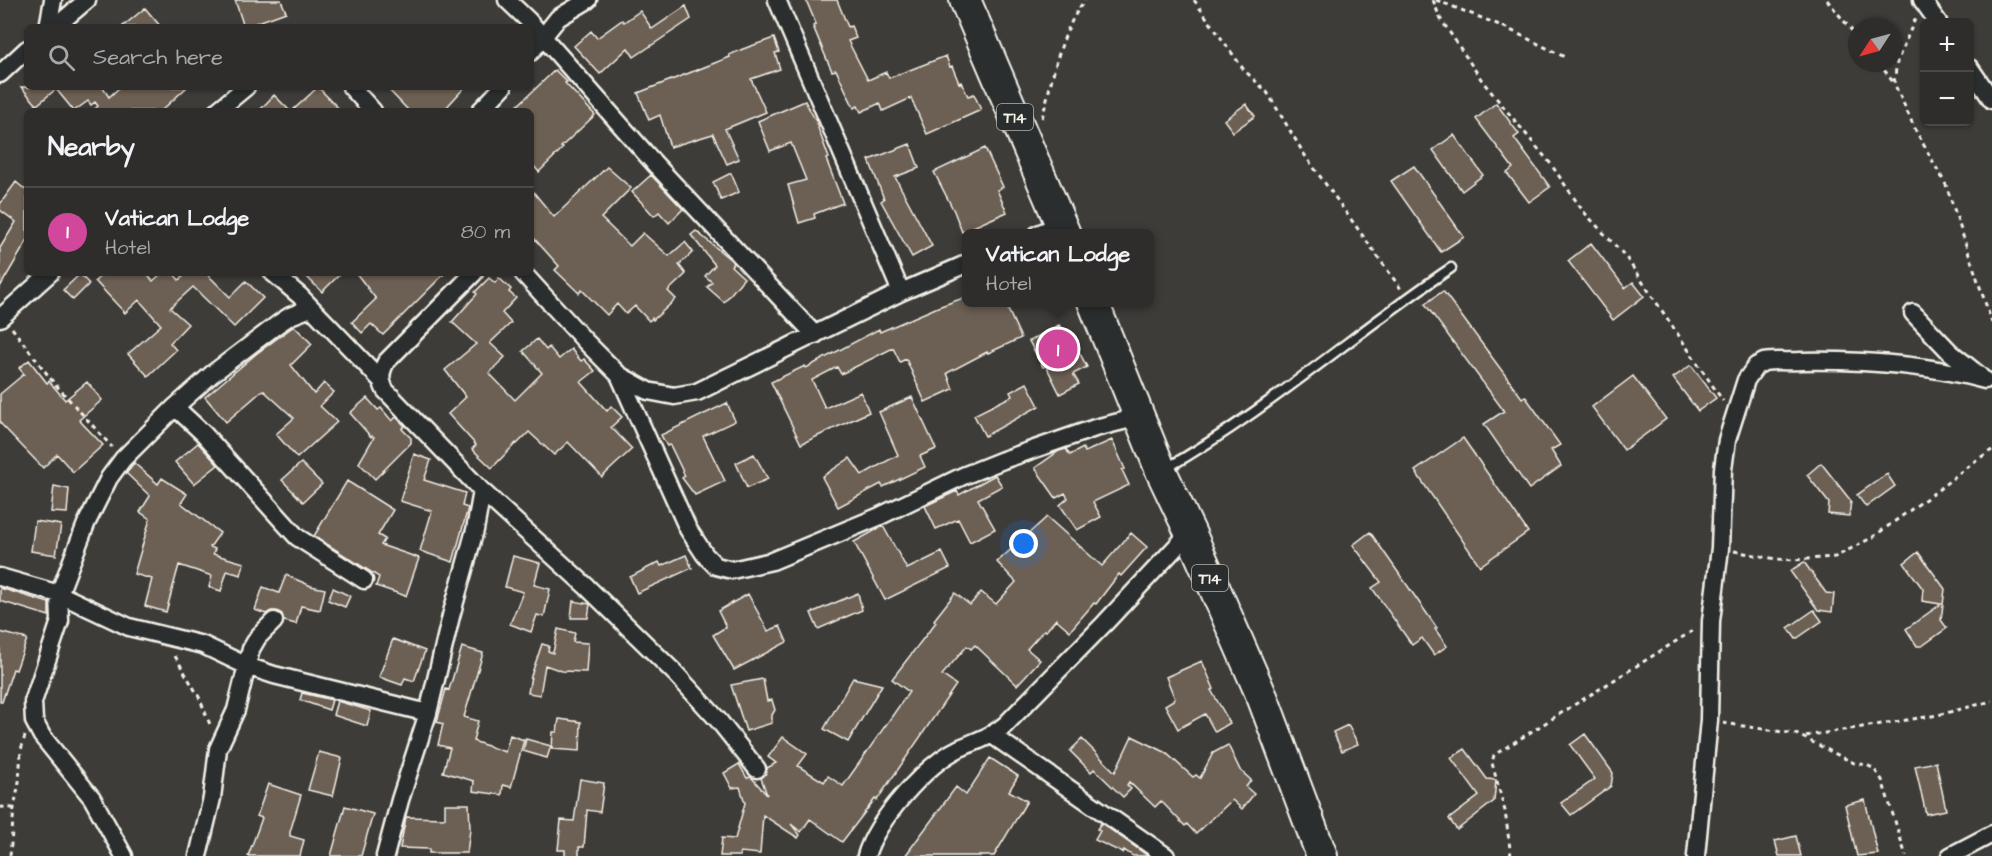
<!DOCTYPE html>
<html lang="en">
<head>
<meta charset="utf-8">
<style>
  :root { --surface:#2e2d2b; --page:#3a3937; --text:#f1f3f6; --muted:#a7a8a9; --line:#494947; --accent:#8bbbb9 }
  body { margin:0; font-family:"Architects Daughter",sans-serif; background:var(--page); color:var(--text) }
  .controls { position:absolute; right:18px; top:18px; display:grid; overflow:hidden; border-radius:9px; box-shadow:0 2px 4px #0004 }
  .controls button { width:54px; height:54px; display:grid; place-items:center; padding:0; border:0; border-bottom:2px solid var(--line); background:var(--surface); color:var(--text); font:30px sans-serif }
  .compass { position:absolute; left:1848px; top:18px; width:54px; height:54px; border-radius:50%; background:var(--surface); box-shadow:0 2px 4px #0004; rotate:234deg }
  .you { position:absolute; left:1024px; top:544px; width:21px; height:21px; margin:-15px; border:4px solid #fff; border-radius:50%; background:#1a73e8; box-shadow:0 0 0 9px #1a73e833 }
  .badge { display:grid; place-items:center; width:39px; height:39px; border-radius:50%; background:var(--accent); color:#fff; font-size:20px; font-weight:700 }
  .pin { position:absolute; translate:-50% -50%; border:3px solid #fff; box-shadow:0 2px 6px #0006 }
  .popup { position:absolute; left:962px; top:229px; width:192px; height:78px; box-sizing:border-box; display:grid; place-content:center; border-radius:9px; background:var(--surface); filter:drop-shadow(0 2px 4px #0005); font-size:20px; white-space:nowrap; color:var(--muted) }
  .popup b { font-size:22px; color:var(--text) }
  .popup::after { content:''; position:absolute; left:50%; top:100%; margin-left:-12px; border:12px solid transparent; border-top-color:var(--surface) }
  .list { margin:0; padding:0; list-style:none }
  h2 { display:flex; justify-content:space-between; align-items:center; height:78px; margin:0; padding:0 24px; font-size:26px }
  h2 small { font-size:20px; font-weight:400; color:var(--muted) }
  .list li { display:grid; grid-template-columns:39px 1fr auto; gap:18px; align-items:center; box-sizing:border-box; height:90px; padding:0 24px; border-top:2px solid var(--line) }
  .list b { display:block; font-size:22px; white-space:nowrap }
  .list p { margin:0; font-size:20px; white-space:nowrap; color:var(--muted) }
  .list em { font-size:20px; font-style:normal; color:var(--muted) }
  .icon { flex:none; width:33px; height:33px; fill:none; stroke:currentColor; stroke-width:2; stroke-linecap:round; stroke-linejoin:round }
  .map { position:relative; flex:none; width:1992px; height:856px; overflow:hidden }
  .search { position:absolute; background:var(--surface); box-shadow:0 2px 4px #0004; left:24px; top:24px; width:510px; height:66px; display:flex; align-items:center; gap:15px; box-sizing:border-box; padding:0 21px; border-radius:9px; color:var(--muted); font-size:22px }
  .panel { position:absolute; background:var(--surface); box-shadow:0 2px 4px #0004; left:24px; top:108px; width:510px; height:168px; border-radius:9px }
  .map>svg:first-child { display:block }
</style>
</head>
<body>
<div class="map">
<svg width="1992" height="856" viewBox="0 0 1992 856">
  <rect width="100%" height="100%" fill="#3e3c39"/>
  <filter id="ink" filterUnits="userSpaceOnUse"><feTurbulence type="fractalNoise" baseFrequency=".0167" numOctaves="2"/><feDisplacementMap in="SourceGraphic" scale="12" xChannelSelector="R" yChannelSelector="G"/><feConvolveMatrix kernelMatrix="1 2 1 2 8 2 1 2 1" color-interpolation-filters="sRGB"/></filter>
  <g filter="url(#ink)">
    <path fill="#6c5f52" stroke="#f4f1e8" stroke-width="1.5" d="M235,0H281L286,12L244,27Z
      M806,0H837L848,27L851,26L856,38L848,41L868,80L886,72L889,78L946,56L950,67L952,66L959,83L961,82L968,96L974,94L981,110L927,134L911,98L883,111L880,103L861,112L858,106L854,108L836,70L832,71L827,60L813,26L816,24Z
      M686,6L691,19L634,57L628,48L600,74L574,46L591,31L597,38L622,20L624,22L640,11L652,29Z
      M145,8L161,27H122Z
      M774,38L779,52L775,53L780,69L751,79L766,112L725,129L739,159L727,164L713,134L670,147L660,115L649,120L638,93L730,57L729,55L743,49Z
      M555,70L567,82L565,83L595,115L561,147L563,148L539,172L531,163V111H512Z
      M21,87H104L103,88L109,97L120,87H187L161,111H93L98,106L95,102L91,105L88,101L74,111L56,89L37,105Z
      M318,87L341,111H292Z
      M386,87H465L443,111H409Z
      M274,95L290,111H259Z
      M805,101L819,127L818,128L829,158L826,159L843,203L814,214L815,218L799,223L788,185L806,180L791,143L770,151L758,121Z
      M1496,103L1519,134L1514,138L1550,187L1529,202L1507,173L1513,168L1476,119Z
      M1246,104L1255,116L1233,132L1224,120Z
      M1454,135L1483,175L1462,191L1433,150Z
      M910,144L919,168L895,177L932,246L912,257L881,201L884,199L869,160Z
      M985,148L1003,187L997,190L1007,212L962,232L954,211L934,172Z
      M1414,166L1464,237L1441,252L1391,181Z
      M607,167L631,188L601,218L630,246L643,233L669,256L685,242L693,252L679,265L686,274L668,291L676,299L653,320L652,318L649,321L635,306L626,314L617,304L607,315L582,290L579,293L555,270L559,266L531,235V189L554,217Z
      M731,173L739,192L721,200L713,182Z
      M651,175L683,209L669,223L659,212L654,216L632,192Z
      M16,182L27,191V241L0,287V248L16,222L0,210V204Z
      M696,231L731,260L733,263L731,266L744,278L724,302L707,287L712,282L705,276L715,265L691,235Z
      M1591,243L1625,288L1633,282L1644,296L1613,320L1568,261Z
      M104,273H146L153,281L162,273H173L179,280L183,277L179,273H210L208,275L230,297L246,281L263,298L234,327L193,287L170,308L188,324L170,343L176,350L148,376L128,354L161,325L139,300L125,313L95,281Z
      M303,273H341L322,292Z
      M356,273H445L383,335L371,324L362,333L352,322L376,299Z
      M80,274L89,284L73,300L63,290Z
      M489,278L495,283L499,278L511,289L509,292L516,298L502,313L511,323L490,343L505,357L489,373L515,400L542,373L523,351L537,339L546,350L549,347L559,359L571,349L581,361L584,359L595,371L581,382L607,411L611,406L622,417L611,427L632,449L602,477L568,442L554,455L529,432L517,444L516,443L492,468L472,449L476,445L448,414L466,397L445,370L476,344L452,322L477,294L475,292Z
      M1443,291L1522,398L1525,396L1560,445L1551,450L1561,466L1529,489L1484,424L1504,411L1425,304Z
      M966,297V303H1005L1021,338L988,353L987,352L947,373L953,389L925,402L906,359L900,362L893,348L841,374L837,367L812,380L825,408L861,392L869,412L801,444L771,382L805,366L806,368L879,329L880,332L938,307Z
      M1059,325L1064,333L1068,331L1087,367L1073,374L1079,384L1060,394L1046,366L1043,367L1029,341Z
      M294,326L312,344L291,365L314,394L324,383L334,392L320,406L337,422L297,458L276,434L294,418L263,390L226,422L205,397L256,354Z
      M29,360L47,383L49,381L65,400L87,382L102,400L79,420L103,445L73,472L57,454L43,468L0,423V394L24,374L19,368Z
      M1691,365L1716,398L1698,411L1673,378Z
      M1633,376L1666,419L1624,450L1592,407Z
      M1027,383L1039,406L985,436L974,415L1012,396L1010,392Z
      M912,397L936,449L920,456L925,467L883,487L881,484L838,507L822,477L850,458L862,475L898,455L879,412Z
      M367,398L378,410L381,408L392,421L396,417L405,426L402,429L411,438V443L375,479L359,463L374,437L372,436L371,437L350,413Z
      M727,403L735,421L703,436L725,481L695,495L682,478L685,476L670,445L667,446L661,435Z
      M1463,438L1528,532L1480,566L1415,471Z
      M1112,440L1125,469L1122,470L1129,485L1093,502L1101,517L1077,530L1060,505L1068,498L1065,493L1056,498L1035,468L1059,451L1066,449L1070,455L1083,448L1085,452Z
      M198,443L218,465L194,484L175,462Z
      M414,454L431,460L424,480L465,493L462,506L468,508L453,562L420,551L432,511L400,501Z
      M754,454L768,479L747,488L736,463Z
      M134,463L158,484L162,478L187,494L181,503L220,533L210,547L215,549L213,554L244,563L241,575L227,571L221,591L209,587L212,576L179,565L166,612L145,606L152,579L134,574L150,519L140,512L150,496L126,473Z
      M301,463L322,484L303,502L282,480Z
      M1821,463L1851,501L1849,516L1828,514L1829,503L1807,475Z
      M1887,474L1895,486L1866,507L1857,495Z
      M995,475L1002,486L978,499L995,529L970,542L958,519L936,529L925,506L957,491L959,495Z
      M347,481L393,510L378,535L385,539L381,545L419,558L406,596L376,586L379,577L314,536Z
      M54,486L69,489L67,513L51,512Z
      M1047,517L1102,566L1131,533L1147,547L1121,576L1119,574L1096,604L1094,603L1070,631L1056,619L1046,631L1044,630L1027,649L1040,660L1017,685L975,645L971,649L967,646L942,675L956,685L877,800L875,799L842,842L810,819L801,832L791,824L800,835L798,838L763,815L760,854L740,852V856H720L722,838L735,839L745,803L740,787L732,788L724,773L739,764L747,778L750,777L753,779L767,795L761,778L766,773L767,768L776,763L768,757L783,737L807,754L798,766L824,782L828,776L843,786L909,692L892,679L936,622L934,620L955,593L970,605L981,592L996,604L1016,582L997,562Z
      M35,521L61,525L56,555L31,551Z
      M883,526L907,569L942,552L950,568L885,600L854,542Z
      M1370,532L1437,628L1435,629L1447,646L1434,655L1422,638L1412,645L1372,588L1381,582L1353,545Z
      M1918,552L1945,589L1941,620L1947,628L1922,646H1917L1906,629L1941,604L1922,601L1923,589L1904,563Z
      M686,555L692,568L637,593L630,577L659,562L661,566Z
      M513,556L540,563L534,585L550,589L544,617L537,615L531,632L510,624L523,592L505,587Z
      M1804,562L1826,593L1834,594L1832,612L1818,610L1790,571Z
      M286,575L311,586L325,589L320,610L301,606L296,624L284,621L282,614L277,611H271L266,614L255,610L263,587L279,593Z
      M0,588L49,603V616L0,601Z
      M333,588L350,596L345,607L328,600Z
      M858,593L862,610L818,629L811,613Z
      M748,594L768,631L780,626L787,642L734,670L713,635L726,627L718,611Z
      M573,601L590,604L588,618H571Z
      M1814,610L1822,621L1796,639L1788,628Z
      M558,629L575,633L573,642L588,643L586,672L562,671L545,665L540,695L528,693L531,676L542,644L549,646L548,651L553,653Z
      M0,632L27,639L16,670L13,669L2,702H0Z
      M393,639L425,651L414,681L405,678L402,685L379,677Z
      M462,647L483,653L464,717L478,721L473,741L505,752L510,735L524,740L511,787L503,785L502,795L473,791L474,781L443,772L450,748L438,745L443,724L437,722L446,689L449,690Z
      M1202,661L1214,689L1211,690L1230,723L1215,732L1205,714L1178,729L1165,705L1175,699L1166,677Z
      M853,678L882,685L848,742L824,729Z
      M763,679L767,701L772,700L775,710L772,715V723L746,731L731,685Z
      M302,693L332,700L329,710L300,700Z
      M337,701L371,711L367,726L333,715Z
      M559,719L581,722L580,751L552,749L553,732H557Z
      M1348,725L1358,744L1342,751L1333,732Z
      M1585,734L1613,773L1611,786L1571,815L1561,803L1595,779L1570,745Z
      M1132,736L1165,752L1193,777L1196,775L1200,778L1213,753L1228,745L1240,770L1251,780L1246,787L1254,794L1242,809L1232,800L1196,834L1187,824L1185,826L1161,801L1155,807L1129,782L1127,785L1131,789L1123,797L1094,769L1091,772L1070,751L1082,739L1115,772Z
      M526,739L551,746L547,758L523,751Z
      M1465,749L1487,779L1496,780L1494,801L1457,830L1449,819L1479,796L1451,758Z
      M319,752L342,758L333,796L308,790Z
      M990,758L1018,776L1009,791L1027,801L994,856H905L956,787L966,795Z
      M1936,762L1946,810L1926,814L1915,766Z
      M580,779L604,783L600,812L587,810L584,847H579V856H565V850H558L561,820L574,821Z
      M268,784L301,795L290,832V836L304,840L300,856H248L262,818L257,816Z
      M1865,800L1878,854L1857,856L1845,805Z
      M445,804H469L470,829L467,853H429V849L400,848L406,817L445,818Z
      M345,806L373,814L361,856H331Z
      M1101,823L1148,856H1133L1124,850L1123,853L1095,840L1100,831L1097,829Z
      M1796,836L1801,856H1779L1775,841Z"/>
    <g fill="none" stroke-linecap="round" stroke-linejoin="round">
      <defs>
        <path id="lane" d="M1165,469C1267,411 1354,333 1451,268"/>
        <path id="street" d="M507,0L528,20L654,163L815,335
          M777,0L901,292
          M1922,0L1938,22
          M48,27L53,0
          M55,27L87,0
          M531,52L558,18L588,0
          M1970,68L1992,100
          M0,74L27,49
          M351,87L373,111
          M217,111L246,87
          M480,111L503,87
          M1038,234L1062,224
          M273,273L300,296L380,379
          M474,273L386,362C380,373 380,379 385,390L482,491L586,586L676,674L719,721L757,769
          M523,273L586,342L619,375L648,391L674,396L697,392L901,292L966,264
          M1913,313L1950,352L1980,376
          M0,318L50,273
          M619,375L688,529L705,555L716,566L732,570L772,561L878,517L963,476L1003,460L1095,428L1139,417
          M175,407L204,434L297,537L364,580
          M0,577L59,594L129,627L203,645L247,666L274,675L428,713
          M992,735L1166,856
          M124,856L92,798L42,736L34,721L33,702L60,621L59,594L86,524L109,478L123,459L175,407L212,374L278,324L290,316L311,308
          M198,856L212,798L218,749L236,710L251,649L258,637L274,621
          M385,856L400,800L428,713L451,616L475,530L482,491
          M866,856C876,821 926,764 960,748C976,741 991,737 1005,725L1105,623L1190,532
          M1696,856L1709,720L1711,621L1720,548L1723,469L1727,440L1746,380L1756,366L1764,362C1777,360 1789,362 1801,361C1863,360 1924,364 1985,380
          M1950,856L1992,834"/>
        <path id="highway" d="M965,0L1065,234
          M1093,302L1161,471L1190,532L1263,699L1322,856"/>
      </defs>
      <use href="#lane" stroke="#f4f1e8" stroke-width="13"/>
      <use href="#street" stroke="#f4f1e8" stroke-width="21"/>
      <use href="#highway" stroke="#f4f1e8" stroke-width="34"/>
      <path stroke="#f4f1e8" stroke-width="3" stroke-dasharray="4.5 4.5" stroke-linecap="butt" d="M1194,0L1244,70L1267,92L1304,154L1401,289
        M1433,0L1440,18L1483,82L1550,163L1583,211L1625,256L1723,401
        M1436,0L1502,26L1567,58
        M1827,0L1857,37
        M1915,19L1897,62L1894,83L1916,131L1946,185L1992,323
        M1879,63L1893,82
        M1042,118C1053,78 1059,34 1085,0
        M12,328L54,383L112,447
        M1734,551L1776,559L1794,560L1835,557L1873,537L1938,490L1972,463L1992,450
        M175,656L199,697L211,727
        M1723,723L1796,734L1854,763L1867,765L1874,769L1882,780L1906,856
        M1806,736L1938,715L1992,701
        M0,807L14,808
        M10,856L14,808L19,782L21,750L25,736
        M1511,856L1505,811L1492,763L1494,755L1694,630"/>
      <use href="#lane" stroke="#2a2d2e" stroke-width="8"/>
      <use href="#street" stroke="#2a2d2e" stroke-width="16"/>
      <use href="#highway" stroke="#2a2d2e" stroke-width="30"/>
    </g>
  </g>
  <g text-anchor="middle" stroke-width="4.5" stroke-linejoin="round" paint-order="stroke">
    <g fill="#2a2d2e" stroke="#b7b6b0" stroke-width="1.5">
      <rect x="997" y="104" width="36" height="26" rx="4.5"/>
      <rect x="1192" y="565" width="36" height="26" rx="4.5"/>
    </g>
    <g font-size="16" font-weight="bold" fill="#f4f1e8">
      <text x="1015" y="123">T14</text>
      <text x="1210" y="584">T14</text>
    </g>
  </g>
</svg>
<div class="controls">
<button>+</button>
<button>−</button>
</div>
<svg class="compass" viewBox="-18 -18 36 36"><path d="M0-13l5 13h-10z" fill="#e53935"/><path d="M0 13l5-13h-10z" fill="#a7a8a9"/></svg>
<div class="you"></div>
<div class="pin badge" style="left:1058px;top:349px;background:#d1479c">1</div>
<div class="popup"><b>Vatican Lodge</b>Hotel</div>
<div class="search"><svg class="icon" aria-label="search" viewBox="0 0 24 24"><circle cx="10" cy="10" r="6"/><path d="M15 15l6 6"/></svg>Search here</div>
<section class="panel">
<h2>Nearby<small></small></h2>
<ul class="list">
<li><span class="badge" style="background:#d1479c">1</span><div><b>Vatican Lodge</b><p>Hotel</p></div><em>80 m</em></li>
</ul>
</section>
</div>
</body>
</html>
